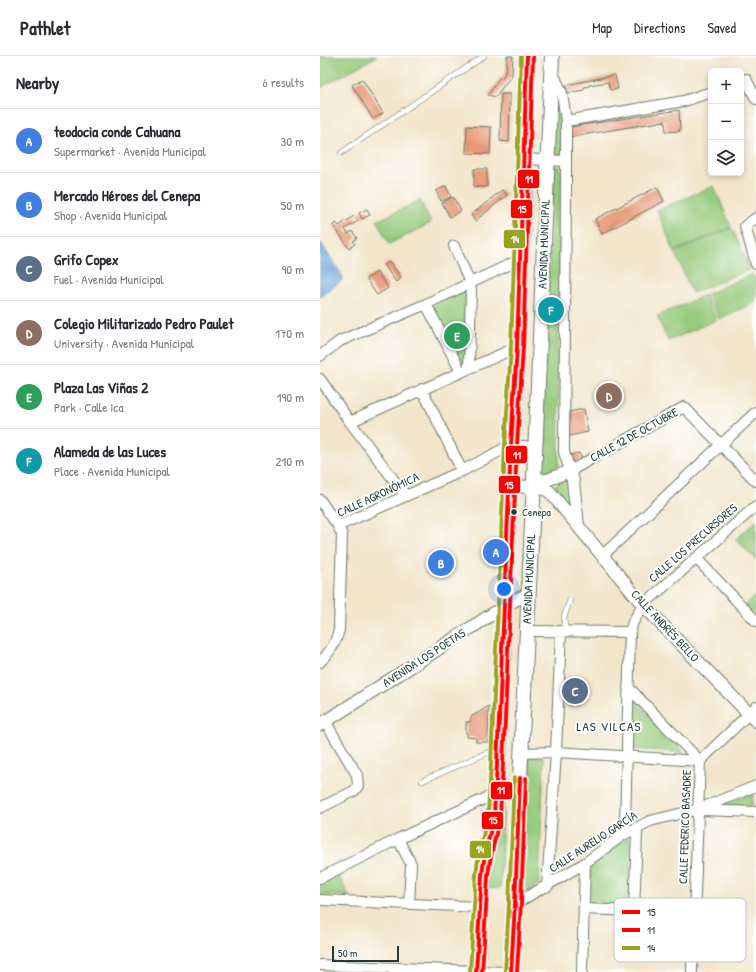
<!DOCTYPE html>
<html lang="en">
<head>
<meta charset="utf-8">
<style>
  :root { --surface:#fff; --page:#f7f7f7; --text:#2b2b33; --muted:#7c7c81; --line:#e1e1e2; --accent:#111827 }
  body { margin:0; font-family:"Patrick Hand",sans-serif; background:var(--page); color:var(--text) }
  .controls { position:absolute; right:12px; top:12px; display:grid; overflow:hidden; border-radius:6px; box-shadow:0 2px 6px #0003 }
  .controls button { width:36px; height:36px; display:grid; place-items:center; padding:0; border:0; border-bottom:1px solid var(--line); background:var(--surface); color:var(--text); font:20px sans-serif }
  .scale { position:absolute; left:12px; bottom:10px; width:67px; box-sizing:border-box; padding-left:4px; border:2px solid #1f3d34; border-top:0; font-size:11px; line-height:14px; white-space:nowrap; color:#1f3d34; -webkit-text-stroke:3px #fff; paint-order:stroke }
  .you { position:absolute; left:184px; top:533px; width:14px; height:14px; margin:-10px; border:3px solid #fff; border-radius:50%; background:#1a73e8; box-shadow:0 0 0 6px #1a73e833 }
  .badge { display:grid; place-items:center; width:26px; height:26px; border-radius:50%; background:var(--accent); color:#fff; font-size:13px; font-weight:700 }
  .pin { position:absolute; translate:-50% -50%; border:2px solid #fff; box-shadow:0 1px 4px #0006 }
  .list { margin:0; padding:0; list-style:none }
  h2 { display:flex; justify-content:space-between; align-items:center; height:52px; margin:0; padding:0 16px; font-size:17px }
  h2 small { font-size:13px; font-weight:400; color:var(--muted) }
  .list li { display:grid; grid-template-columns:26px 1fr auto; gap:12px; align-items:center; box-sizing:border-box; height:64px; padding:0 16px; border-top:1px solid var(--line) }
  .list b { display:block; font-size:15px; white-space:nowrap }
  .list p { margin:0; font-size:13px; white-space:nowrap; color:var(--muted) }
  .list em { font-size:13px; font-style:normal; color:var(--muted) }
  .icon { flex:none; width:22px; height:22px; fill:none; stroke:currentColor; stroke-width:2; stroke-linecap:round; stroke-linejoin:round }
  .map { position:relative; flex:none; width:436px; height:916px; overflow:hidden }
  header { display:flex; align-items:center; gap:24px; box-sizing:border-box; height:56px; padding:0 20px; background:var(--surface); border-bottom:1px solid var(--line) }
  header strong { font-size:19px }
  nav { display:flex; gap:22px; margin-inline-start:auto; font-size:14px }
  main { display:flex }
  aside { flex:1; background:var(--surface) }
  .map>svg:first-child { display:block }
</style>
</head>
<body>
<header>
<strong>Pathlet</strong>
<nav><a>Map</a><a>Directions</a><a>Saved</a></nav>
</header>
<main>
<aside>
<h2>Nearby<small>6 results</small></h2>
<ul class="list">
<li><span class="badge" style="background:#3f7fe0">A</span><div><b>teodocia conde Cahuana</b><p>Supermarket · Avenida Municipal</p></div><em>30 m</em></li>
<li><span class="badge" style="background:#3f7fe0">B</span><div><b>Mercado Héroes del Cenepa</b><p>Shop · Avenida Municipal</p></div><em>50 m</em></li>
<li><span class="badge" style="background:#5c6f8a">C</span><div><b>Grifo Copex</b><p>Fuel · Avenida Municipal</p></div><em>90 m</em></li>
<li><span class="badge" style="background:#8d6e63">D</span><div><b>Colegio Militarizado Pedro Paulet</b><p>University · Avenida Municipal</p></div><em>170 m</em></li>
<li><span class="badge" style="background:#2e9e5b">E</span><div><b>Plaza Las Viñas 2</b><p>Park · Calle Ica</p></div><em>190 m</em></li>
<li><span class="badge" style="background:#0f9aa8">F</span><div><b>Alameda de las Luces</b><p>Place · Avenida Municipal</p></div><em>210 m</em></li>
</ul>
</aside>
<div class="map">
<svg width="436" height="916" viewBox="0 0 436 916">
  <rect width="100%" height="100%" fill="#fff"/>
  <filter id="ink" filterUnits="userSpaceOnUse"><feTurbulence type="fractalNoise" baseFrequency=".025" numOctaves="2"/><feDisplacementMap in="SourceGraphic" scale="8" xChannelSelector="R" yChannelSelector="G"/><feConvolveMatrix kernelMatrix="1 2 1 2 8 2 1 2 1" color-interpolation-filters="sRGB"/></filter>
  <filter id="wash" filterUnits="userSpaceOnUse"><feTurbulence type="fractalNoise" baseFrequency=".012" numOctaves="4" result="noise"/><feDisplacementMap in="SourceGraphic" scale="16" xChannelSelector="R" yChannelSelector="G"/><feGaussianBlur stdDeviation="0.9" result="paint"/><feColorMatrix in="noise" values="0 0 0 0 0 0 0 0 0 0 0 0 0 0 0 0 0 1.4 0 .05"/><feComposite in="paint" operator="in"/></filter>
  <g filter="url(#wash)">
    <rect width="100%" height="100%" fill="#f2e5ca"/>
    <path fill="#96ca7b" stroke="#5a8458" d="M0,0H57L0,32Z
      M236,49H240L242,63V96L240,99L235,98L232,94Z
      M234,110L240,111L241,114L238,281L239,407C236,414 232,417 224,417L220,412Z
      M210,112L206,258L200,383H196Z
      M394,130L411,171L354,195L337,154Z
      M100,144L111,167L69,188L57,165Z
      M412,172L430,213L372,237L355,196Z
      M432,218L436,227V246L399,263L387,238Z
      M149,234L146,310H142L112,251Z
      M385,239L396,264L348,285L337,260Z
      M245,423H247L250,453L235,431V429Z
      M193,437L197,438L192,537L188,539Z
      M436,465V504L416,483Z
      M436,539V559L425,549Z
      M191,557L186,696L180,832L166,833L172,795L177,780L188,559Z
      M315,644L364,696L313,693Z
      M210,701H223L224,705L219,827L212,833L205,835L202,830L207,703Z
      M433,737L432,750L403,749Z
      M309,781L310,787V850L270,848L271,805Z
      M17,817L29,840L0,839V825Z"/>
    <path fill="#67a1d6" stroke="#436f85" d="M0,186L22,219V224L0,241Z"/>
    <g id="blocks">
      <path fill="#e79976" d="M187,0H193L192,19L175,41L168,39L180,21L182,22L186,15Z
        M295,19L298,33L290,34L288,26L269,29V30L264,31V34L247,37L246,29Z
        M42,23L63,57L53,63L32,29Z
        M181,38H190L189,86L180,85Z
        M359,54L360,75L346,76L345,65L250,81V71Z
        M147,70L171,71L170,98L146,97Z
        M154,113H167V131H154Z
        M126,130L131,141L121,145L116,135Z
        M337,131L344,145L282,178L275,163Z
        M182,134L187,139L155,165L151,159Z
        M133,141L141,155L130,161L122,147Z
        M47,153L50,159L42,163L39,157Z
        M34,160L38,165L25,173L28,178L32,175L37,182L33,185L35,188L29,192L13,169L16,167L19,170Z
        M70,206L81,221L76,226L64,209Z
        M57,216L68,232L57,239L46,223Z
        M264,353L268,376L249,380V356Z
        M259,397L262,403L254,408L250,407V399Z
        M250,626H258L257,649H249Z
        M169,650L168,686H156V682L147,681V677H146V666H150L151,661Z"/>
    </g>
  </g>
  <g filter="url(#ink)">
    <use href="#blocks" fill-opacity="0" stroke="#697868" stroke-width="1"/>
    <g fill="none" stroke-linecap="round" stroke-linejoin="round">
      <defs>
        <path id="service" d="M21,97L164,0
          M245,575L244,561L250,544
          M102,725L176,693"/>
        <path id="minor" d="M233,17L242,37L246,65V131L244,396L250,415L364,351L436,425
          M426,23L436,43
          M246,65L364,45L391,36
          M203,103L246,105
          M436,162L425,170L436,208
          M134,190L150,227L151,233L149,312
          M106,248L141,316
          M0,300L20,285L106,248L199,204
          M0,323L30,366L86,440
          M102,333L142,415
          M30,366L197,291
          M0,444L18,470L22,479L19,574C16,587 10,597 0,606
          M18,470L142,415L191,389L215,391
          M282,500L436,356
          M376,502L436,565
          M207,575L310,576
          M308,631L380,705
          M201,697L236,696L380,705
          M0,752L34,735L38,730L37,719L5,665
          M382,754L436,756
          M303,779L305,768L310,576L313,566L323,549L436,450
          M78,783L91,808L89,848
          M0,822L78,783L175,738
          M227,831L236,696L241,575
          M0,844L160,851
          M195,848L265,807L303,779L330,765L379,753L436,730
          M264,853L314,855L374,856
          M314,855L317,777V771
          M0,909L184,916
          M262,916L265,807
          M372,916L380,705L436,651"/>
        <path id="tertiary" d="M214,419L221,424H227L250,415L253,425L258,470
          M190,429L225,433L230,436L323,549L436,665
          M0,669L174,557L195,544L209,538"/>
        <path id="secondary" d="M156,916L162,819L164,804L174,758L177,708L191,389L197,291L207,0
          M191,916L213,446L232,0"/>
      </defs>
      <use href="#service" stroke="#697868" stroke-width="6"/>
      <use href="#minor" stroke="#697868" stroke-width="12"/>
      <use href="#tertiary" stroke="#697868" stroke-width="14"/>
      <use href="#secondary" stroke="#697868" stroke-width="16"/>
      <use href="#service" stroke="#fff" stroke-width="5"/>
      <use href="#minor" stroke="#fff" stroke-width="10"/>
      <use href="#tertiary" stroke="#fff" stroke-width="12"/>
      <use href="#secondary" stroke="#fff" stroke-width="14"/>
      <defs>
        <path id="bus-1" d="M156,916L162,819L164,804L174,758L177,708L191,389L197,291L207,0
          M191,916L195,848L200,722"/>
        <path id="bus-2" d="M162,916L168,820L170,805L180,759L183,708L197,389L203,291L213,0
          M197,916L201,848L206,722"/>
        <path id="bus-3" d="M150,916L156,818L158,803L168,757L171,708L185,389L191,291L201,0
          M185,916L189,848L194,722"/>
      </defs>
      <use href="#bus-1" stroke="#fff" stroke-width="7"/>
      <use href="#bus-2" stroke="#fff" stroke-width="7"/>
      <use href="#bus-3" stroke="#fff" stroke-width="7"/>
      <use href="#bus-1" stroke="#f00" stroke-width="4"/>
      <use href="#bus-2" stroke="#f00" stroke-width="4"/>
      <use href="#bus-3" stroke="#9aa320" stroke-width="4"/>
    </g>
  </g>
  <circle fill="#1f3d34" stroke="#fff" stroke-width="1.5" cx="194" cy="456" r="3.5"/>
  <g text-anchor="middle" stroke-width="4" stroke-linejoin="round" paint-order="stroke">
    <g font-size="11" fill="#1f3d34" stroke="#fff" text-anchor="start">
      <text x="202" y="460">Cenepa</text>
    </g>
    <g font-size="12" fill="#1f3d34" stroke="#fff">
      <text transform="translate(224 188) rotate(-88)" y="4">AVENIDA MUNICIPAL</text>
      <text transform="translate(314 379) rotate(-29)" y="4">CALLE 12 DE OCTUBRE</text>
      <text transform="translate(58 439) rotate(-25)" y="4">CALLE AGRONÓMICA</text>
      <text transform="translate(373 487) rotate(-41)" y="4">CALLE LOS PRECURSORES</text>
      <text transform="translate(209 523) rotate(-87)" y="4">AVENIDA MUNICIPAL</text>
      <text transform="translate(345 570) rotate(47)" y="4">CALLE ANDRÉS BELLO</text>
      <text transform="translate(104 602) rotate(-33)" y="4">AVENIDA LOS POETAS</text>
      <text transform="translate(365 771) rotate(-88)" y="4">CALLE FEDERICO BASADRE</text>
      <text transform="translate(273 786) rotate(-33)" y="4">CALLE AURELIO GARCÍA</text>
    </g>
    <g font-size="13" letter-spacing="1" fill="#1f3d34" stroke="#fff">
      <text x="289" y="675">LAS VILCAS</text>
    </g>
  </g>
  <rect x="294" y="842" width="132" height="64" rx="6" fill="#fff" stroke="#bcc5c2" stroke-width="1"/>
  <rect x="302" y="854" width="18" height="4" fill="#f00"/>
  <rect x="302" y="872" width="18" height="4" fill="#f00"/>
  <rect x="302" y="890" width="18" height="4" fill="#9aa320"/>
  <g font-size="11" fill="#1f3d34">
    <text x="327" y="860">15</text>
    <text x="327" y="878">11</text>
    <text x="327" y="896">14</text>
  </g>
  <g stroke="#fff" stroke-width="1.5">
    <rect x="197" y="113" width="23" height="20" rx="4" fill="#f00"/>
    <rect x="190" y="143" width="23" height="20" rx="4" fill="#f00"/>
    <rect x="183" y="173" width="23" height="20" rx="4" fill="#9aa320"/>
    <rect x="185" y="389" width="23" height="19" rx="4" fill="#f00"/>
    <rect x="178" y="419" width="23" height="19" rx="4" fill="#f00"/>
    <rect x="170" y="725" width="23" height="19" rx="4" fill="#f00"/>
    <rect x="161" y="755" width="23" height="19" rx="4" fill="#f00"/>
    <rect x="149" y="784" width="23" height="19" rx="4" fill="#9aa320"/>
  </g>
  <g font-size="11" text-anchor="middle" font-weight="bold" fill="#fff">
    <text x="209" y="127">11</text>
    <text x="202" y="157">15</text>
    <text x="195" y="187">14</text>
    <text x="197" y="403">11</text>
    <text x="189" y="433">15</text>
    <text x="181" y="738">11</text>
    <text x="173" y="768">15</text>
    <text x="160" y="797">14</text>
  </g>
</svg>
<div class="controls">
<button>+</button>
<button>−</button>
<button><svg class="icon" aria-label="layers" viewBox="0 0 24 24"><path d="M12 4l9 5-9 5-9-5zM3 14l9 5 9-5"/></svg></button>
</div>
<div class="scale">50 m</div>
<div class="you"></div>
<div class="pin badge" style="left:176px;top:496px;background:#3f7fe0">A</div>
<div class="pin badge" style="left:121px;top:507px;background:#3f7fe0">B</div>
<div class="pin badge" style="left:255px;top:635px;background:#5c6f8a">C</div>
<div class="pin badge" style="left:289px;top:340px;background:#8d6e63">D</div>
<div class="pin badge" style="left:137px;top:280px;background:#2e9e5b">E</div>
<div class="pin badge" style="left:231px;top:254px;background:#0f9aa8">F</div>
</div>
</main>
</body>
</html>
